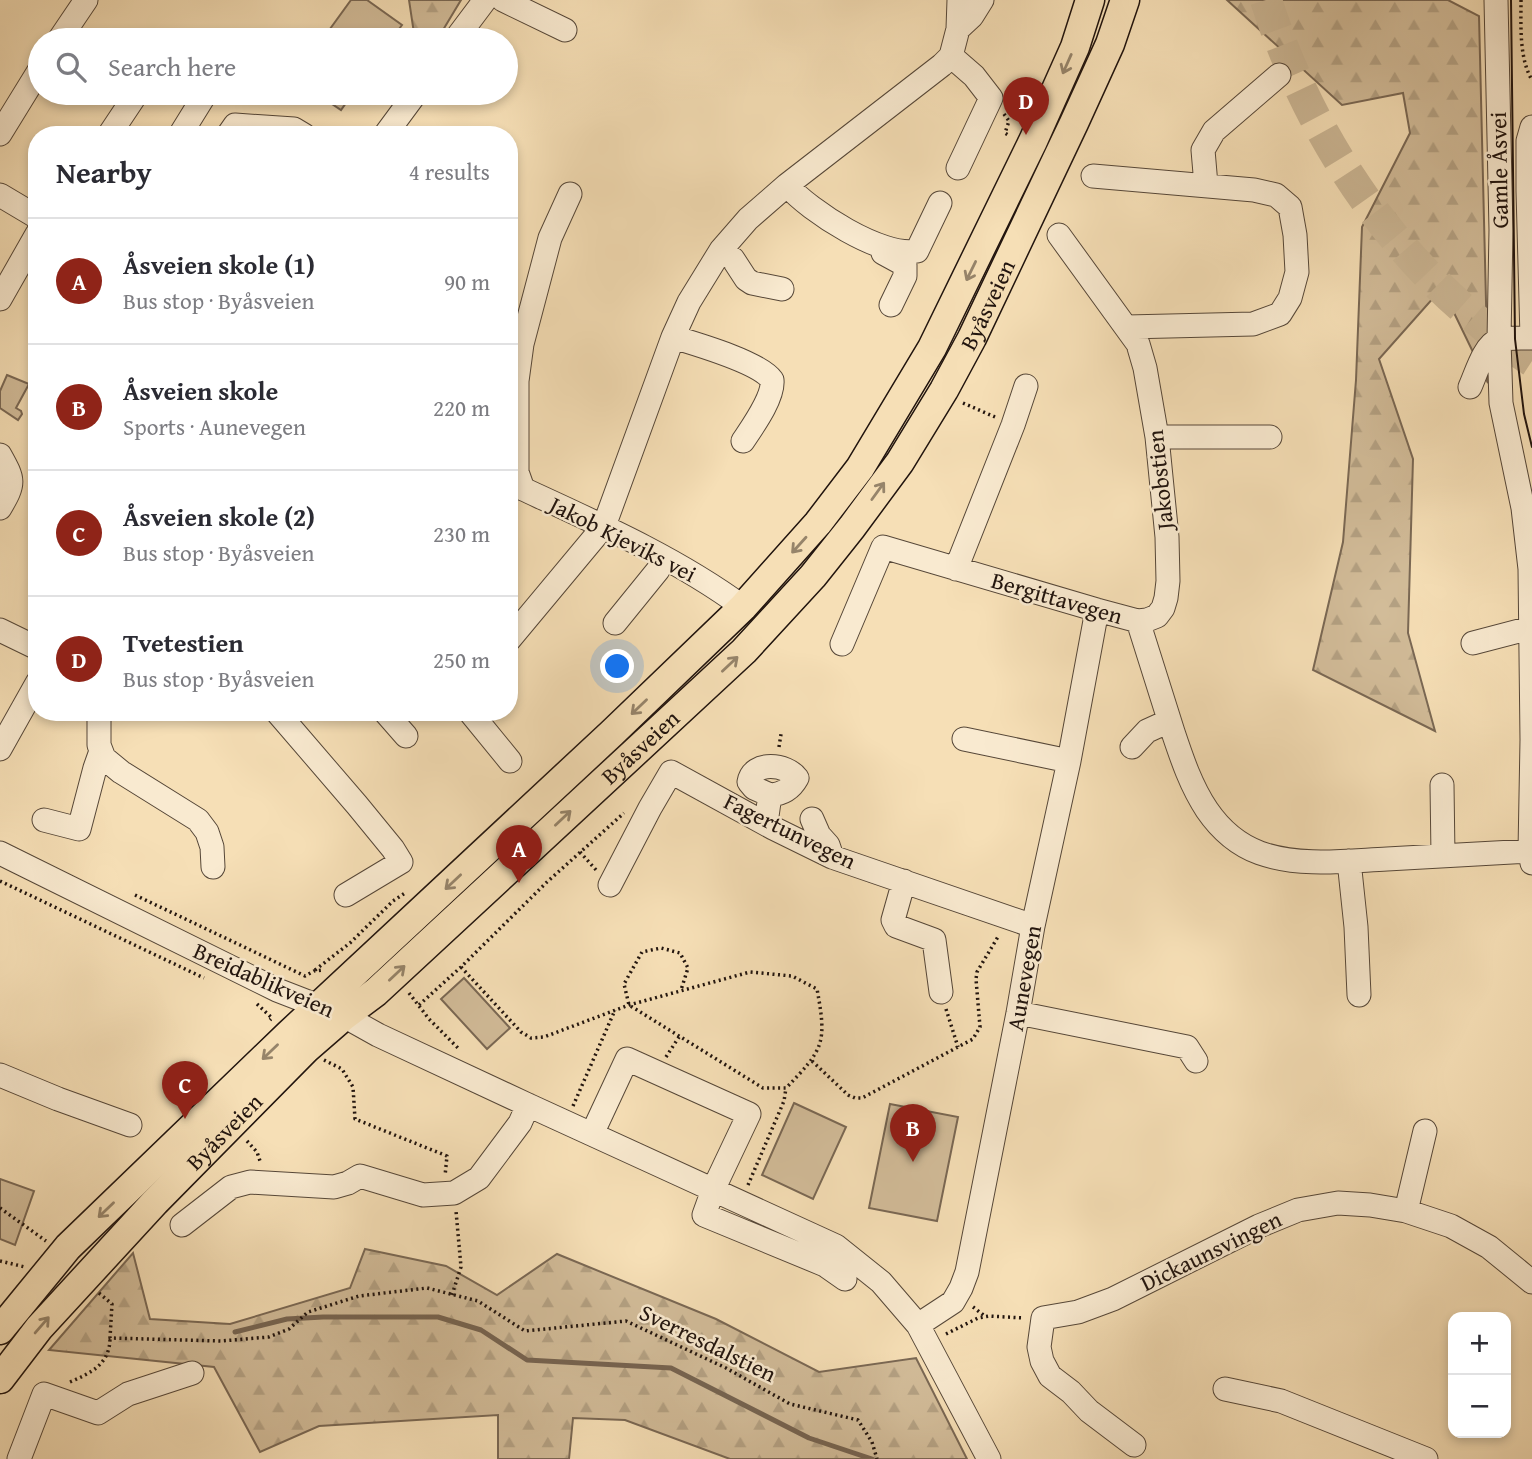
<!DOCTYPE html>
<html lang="en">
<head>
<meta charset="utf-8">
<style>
  :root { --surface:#fff; --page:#f7f7f7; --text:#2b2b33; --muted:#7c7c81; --line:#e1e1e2; --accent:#8f2418 }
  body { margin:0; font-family:"Gentium Book Plus",serif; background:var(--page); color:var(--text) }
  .controls { position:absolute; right:21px; bottom:21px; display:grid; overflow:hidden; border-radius:14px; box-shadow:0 4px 10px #0003 }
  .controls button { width:63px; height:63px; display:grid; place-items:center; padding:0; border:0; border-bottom:2px solid var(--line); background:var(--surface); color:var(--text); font:35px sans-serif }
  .you { position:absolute; left:618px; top:667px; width:24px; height:24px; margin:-18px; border:5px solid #fff; border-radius:50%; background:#1a73e8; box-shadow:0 0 0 10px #1a73e833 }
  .badge { display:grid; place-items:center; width:46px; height:46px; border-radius:50%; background:var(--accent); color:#fff; font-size:23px; font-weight:700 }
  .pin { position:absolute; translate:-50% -58px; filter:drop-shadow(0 2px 4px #0008) }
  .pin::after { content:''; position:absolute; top:37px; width:24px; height:21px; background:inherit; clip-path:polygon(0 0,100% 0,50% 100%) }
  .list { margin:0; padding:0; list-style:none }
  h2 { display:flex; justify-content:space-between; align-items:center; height:91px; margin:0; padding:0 28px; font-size:30px }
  h2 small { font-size:23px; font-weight:400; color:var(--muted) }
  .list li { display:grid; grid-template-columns:46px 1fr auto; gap:21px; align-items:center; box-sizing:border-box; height:126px; padding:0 28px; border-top:2px solid var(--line) }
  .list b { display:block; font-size:26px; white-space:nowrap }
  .list p { margin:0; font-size:23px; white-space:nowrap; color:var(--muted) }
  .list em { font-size:23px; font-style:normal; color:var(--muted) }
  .icon { flex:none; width:38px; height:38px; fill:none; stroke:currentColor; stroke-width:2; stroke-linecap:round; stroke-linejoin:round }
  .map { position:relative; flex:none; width:1532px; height:1459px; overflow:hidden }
  .search { position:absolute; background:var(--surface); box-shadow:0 4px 10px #0003; left:28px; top:28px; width:490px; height:77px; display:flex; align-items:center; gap:18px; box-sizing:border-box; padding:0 24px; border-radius:38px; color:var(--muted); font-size:26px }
  .panel { position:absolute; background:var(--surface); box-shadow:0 4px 10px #0003; left:28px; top:126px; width:490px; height:595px; border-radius:28px }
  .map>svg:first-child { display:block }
</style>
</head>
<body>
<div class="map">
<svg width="1532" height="1459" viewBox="0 0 1532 1459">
  <defs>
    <pattern id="forest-firs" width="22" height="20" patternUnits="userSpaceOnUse" patternTransform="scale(1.75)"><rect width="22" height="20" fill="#d2bc99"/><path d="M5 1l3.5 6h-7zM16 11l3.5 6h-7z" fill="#b4a183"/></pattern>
  </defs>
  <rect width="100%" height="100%" fill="#f6dfb6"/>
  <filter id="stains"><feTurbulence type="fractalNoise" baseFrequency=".00286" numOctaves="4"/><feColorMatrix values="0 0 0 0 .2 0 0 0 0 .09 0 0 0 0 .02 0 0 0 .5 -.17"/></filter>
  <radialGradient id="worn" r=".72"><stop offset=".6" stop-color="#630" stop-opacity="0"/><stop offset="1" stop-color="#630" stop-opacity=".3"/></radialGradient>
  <path fill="url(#forest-firs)" stroke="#7a6854" stroke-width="2" d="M409,0H461L437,40H415Z
    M1227,0H1448L1479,16L1488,383L1442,288L1379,359L1413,459L1408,633L1435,731L1313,670L1343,542L1356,380L1362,227L1410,133L1403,93L1342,105Z
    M365,1249L446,1266L497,1295L557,1254L716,1319L819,1372L916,1358L967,1459H730L625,1420L573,1418L569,1459H498V1415L319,1426L260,1452L214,1367L49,1350L133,1253L150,1319L230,1324L350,1288Z"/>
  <path fill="#d2bc99" stroke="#7a6854" stroke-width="2" d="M351,0H367L402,25L391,40H322Z
    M316,93H353L341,110Z
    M7,375L29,384L16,408L21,411L22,414L18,420L0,408V391Z
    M464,978L510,1028L487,1049L441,999Z
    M794,1103L846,1127L813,1199L762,1175Z
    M890,1104L958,1117L937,1221L869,1208Z
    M0,1179L34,1191L15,1245L0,1239Z"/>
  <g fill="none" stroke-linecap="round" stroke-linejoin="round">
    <path stroke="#766451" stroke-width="5" d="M235,1332L287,1319L323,1317H438L481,1330L527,1360L671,1368L809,1438L872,1459"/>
    <path stroke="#cbb694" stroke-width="32" stroke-dasharray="32 16" stroke-linecap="butt" d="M1266,0C1312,145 1404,278 1532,361"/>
    <defs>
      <path id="minor" d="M503,0L565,30
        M1496,0L1501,230L1499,340L1501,403L1523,508L1530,569L1532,740L1530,851L1532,863
        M958,29L972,16L982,0
        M59,40L86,0
        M455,40L485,0
        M951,56L974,76L991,98L958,168
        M951,56L958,29L959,0
        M0,134L40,69
        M109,135L137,93
        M180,135L206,93
        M228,135L235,125L294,129L304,135
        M385,135L416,93
        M1093,176L1254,190L1276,195L1290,207L1295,235L1297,272L1290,298L1280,314L1253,324L1127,327
        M787,185C809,211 882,258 917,251L940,203
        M1206,185L1203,150L1214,131L1279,75
        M0,195L37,217
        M721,250L733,259L746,279L752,283L782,289
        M883,253L905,265V276L891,305
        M0,299L37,234
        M673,337C696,344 759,362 772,380C774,397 753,426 743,441
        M1470,387C1476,374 1484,345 1498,340C1508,337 1522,338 1532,338L1528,191V141L1532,127
        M1157,437H1270
        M0,455C14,480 15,483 0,508
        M509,468L517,472L523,489C599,524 676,558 743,607
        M517,472V381L522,344L550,238L570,194
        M956,569L1013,425L1026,386
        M1138,621C1150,658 1161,695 1173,732C1182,759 1191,786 1207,810C1220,829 1238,845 1260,853C1300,867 1345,861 1387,859C1435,856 1482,854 1530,851
        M615,623L658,570L664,558
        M0,630L37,648
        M509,640L604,526L673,337L689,302L721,250L748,219L787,185L942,65L951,56
        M1473,643L1530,628
        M842,644L883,547L1097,610L1138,621L1147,620L1157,616L1163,608L1166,598L1168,581L1167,537L1157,437L1145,368L1138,344L1059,235
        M99,712V745L104,758L121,772L198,820L207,832L212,847L213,867
        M277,712L357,805L393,849L401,862L346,895
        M385,712L406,736
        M470,712L510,761
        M964,739L1069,761
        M1132,747L1147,731L1169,721
        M0,749L37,683
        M1442,785L1443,856
        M812,819L819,835L828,845L832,857
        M44,820L79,829L95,768L101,751
        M766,823L770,795C783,794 791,789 797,778C787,764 753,760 749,782L754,788L770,795
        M0,853L277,990L344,1016L378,1035L528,1105L836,1246L881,1282L918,1325L989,1459
        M1349,861L1356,927L1359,995
        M904,881L893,920L896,926L934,940L941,992
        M610,885L650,808L671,772L773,828L832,857L1033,926
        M1018,1013L1187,1047L1196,1061
        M0,1075L58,1099L130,1125
        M592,1134L627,1059L749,1114L713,1190L704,1215L825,1265L845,1279
        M1406,1211L1425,1131
        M182,1225L231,1187L250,1182L334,1187L348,1183L360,1176L423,1195L454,1193L479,1178L520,1123L528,1105
        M918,1325L953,1302L961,1288L967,1272L1018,1013L1033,926L1069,761L1097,610
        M1225,1389L1281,1401L1426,1459
        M1134,1445L1089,1411L1071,1392L1050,1376L1042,1361L1039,1347L1043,1318L1078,1312L1113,1299L1259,1226L1298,1210L1338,1203L1370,1205L1406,1211L1451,1226L1489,1247L1532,1282
        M19,1459L44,1394L98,1413L128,1394L192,1373"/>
      <g id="major">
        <path d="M0,1330L68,1247L289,1034L612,733L743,607L818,523L860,468L932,348L1033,141L1075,47L1090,0"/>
        <path id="s1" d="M0,1379L39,1328L155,1202L306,1049L344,1016L376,992L744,651L813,576L852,527L900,462L944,390L972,338L1074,123L1110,44L1125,0"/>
      </g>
    </defs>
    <use href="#minor" stroke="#564738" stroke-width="25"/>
    <use href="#major" stroke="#21140e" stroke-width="31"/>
    <path stroke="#21140e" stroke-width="3.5" stroke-dasharray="2 3.5" stroke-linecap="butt" d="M1521,0C1521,26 1519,58 1532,80
      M1004,114L1009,121L1005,133L1010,136
      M963,403L995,417
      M779,747L781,734
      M580,852L597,871
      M0,881L204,978
      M135,895L305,976L314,971L324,970
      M461,967L521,1032L531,1038L544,1037L629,1005L750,972L792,976L817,989C827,1043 824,1049 786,1088H763L629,1005L624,984L642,952L661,948L680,953L688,968L681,990
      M315,970L350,943L393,901L405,893
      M409,993L429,1019L459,1049
      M257,1004L272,1018L270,1020
      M419,1005L461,967L547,882L624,813
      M946,1009L958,1047
      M666,1057L679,1037
      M324,1060L342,1069L353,1087L355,1119L447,1156L445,1176
      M812,1061L848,1095L855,1098H862L973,1039L980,1027L976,979L977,972L999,935
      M573,1106L615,1010
      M247,1141L257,1152L261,1164
      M748,1185L784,1101L786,1088
      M0,1208L46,1241
      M0,1261L25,1267
      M99,1293L112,1304L110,1338L221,1341L269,1337L289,1329L308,1312L359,1296L427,1288L478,1301L525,1331L626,1321L726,1368L790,1404L858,1420L872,1442L877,1459
      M452,1295L461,1267L456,1211
      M973,1307L986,1317
      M946,1334L978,1318L989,1316L1024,1318
      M70,1382C91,1373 110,1364 110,1338"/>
    <use href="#minor" stroke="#f9ead0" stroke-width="23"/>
    <use href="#major" stroke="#f6dfb6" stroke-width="28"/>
    <path stroke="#21140e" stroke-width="2" d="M1511,0L1515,339L1524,414L1532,447"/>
  </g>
  <defs><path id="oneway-shaft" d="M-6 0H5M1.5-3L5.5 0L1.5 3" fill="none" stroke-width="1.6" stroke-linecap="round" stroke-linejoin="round" transform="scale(1.75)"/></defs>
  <g stroke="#96846a">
    <use href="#oneway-shaft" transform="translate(1067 64) rotate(114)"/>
    <use href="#oneway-shaft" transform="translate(971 271) rotate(116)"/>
    <use href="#oneway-shaft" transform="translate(878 491) rotate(-54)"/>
    <use href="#oneway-shaft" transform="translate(799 545) rotate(132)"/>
    <use href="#oneway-shaft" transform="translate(730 664) rotate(-43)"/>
    <use href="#oneway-shaft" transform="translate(639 707) rotate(136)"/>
    <use href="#oneway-shaft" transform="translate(563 818) rotate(-43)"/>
    <use href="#oneway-shaft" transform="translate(453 882) rotate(137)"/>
    <use href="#oneway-shaft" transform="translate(397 973) rotate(-43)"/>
    <use href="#oneway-shaft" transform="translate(270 1052) rotate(136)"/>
    <use href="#oneway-shaft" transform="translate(106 1210) rotate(136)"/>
    <use href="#oneway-shaft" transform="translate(42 1325) rotate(-49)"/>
  </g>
  <g text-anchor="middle" stroke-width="5" stroke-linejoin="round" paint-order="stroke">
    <g font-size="23" fill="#21140e" stroke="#f9ead0">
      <text transform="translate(1499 170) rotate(-91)" y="8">Gamle Åsvei</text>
      <text dy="8" stroke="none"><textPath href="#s1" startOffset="1468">Byåsveien</textPath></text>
      <text transform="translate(1160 480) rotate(-96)" y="8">Jakobstien</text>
      <text transform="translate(623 539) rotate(27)" y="8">Jakob Kjeviks vei</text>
      <text transform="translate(1057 598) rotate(16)" y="8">Bergittavegen</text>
      <text dy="8" stroke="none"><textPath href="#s1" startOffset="901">Byåsveien</textPath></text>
      <text transform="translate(790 831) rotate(26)" y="8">Fagertunvegen</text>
      <text transform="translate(1024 978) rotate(-80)" y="8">Aunevegen</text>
      <text transform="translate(264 980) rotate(24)" y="8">Breidablikveien</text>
      <text dy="8" stroke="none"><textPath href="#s1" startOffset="334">Byåsveien</textPath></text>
      <text transform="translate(1211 1251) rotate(-26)" y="8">Dickaunsvingen</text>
      <text transform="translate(708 1343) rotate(26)" y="8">Sverresdalstien</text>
    </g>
  </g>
  <rect width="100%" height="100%" filter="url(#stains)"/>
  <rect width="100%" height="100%" fill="url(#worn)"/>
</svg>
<div class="controls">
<button>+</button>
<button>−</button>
</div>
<div class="you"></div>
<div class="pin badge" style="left:519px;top:883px">A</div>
<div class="pin badge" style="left:913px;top:1162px">B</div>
<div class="pin badge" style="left:185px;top:1119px">C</div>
<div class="pin badge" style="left:1026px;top:135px">D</div>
<div class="search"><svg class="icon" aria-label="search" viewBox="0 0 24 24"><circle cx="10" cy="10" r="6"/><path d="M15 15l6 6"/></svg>Search here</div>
<section class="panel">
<h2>Nearby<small>4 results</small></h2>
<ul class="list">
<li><span class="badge">A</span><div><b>Åsveien skole (1)</b><p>Bus stop · Byåsveien</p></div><em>90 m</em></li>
<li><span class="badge">B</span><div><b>Åsveien skole</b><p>Sports · Aunevegen</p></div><em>220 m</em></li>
<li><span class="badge">C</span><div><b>Åsveien skole (2)</b><p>Bus stop · Byåsveien</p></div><em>230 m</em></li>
<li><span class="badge">D</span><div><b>Tvetestien</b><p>Bus stop · Byåsveien</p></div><em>250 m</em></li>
</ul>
</section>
</div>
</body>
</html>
